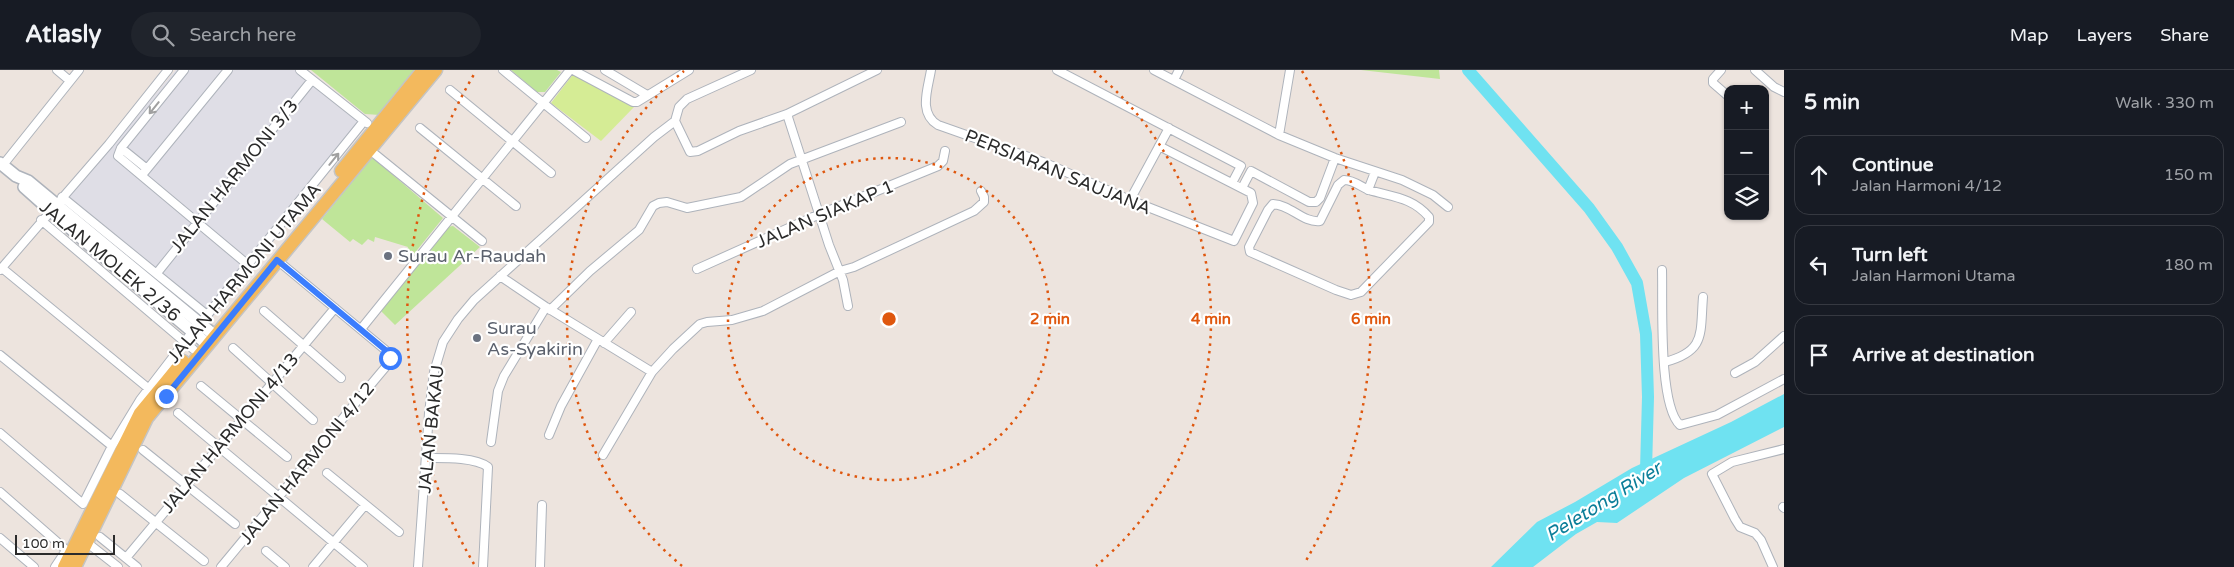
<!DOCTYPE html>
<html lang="en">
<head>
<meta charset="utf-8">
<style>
  :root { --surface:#171b24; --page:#20242c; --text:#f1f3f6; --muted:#9ea1a6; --line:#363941 }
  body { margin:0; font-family:"Varela Round",sans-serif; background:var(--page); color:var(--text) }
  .controls { position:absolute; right:15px; top:15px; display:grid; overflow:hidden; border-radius:10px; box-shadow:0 1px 4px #0004 }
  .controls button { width:45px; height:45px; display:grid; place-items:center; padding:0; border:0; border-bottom:1px solid var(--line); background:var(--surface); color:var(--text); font:25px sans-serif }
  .scale { position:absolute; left:15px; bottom:12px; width:100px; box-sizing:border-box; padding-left:5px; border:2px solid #2b2b2b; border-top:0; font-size:14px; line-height:18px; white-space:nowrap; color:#2b2b2b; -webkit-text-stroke:4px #fff; paint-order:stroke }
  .stop { position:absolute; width:15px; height:15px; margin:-11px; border:4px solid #3b7dfd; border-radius:50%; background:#fff }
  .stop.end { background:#3b7dfd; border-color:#fff; box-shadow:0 1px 5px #0008 }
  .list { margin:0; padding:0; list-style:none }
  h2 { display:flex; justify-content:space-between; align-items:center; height:65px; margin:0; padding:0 20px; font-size:21px }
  h2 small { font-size:16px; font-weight:400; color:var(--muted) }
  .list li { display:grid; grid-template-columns:32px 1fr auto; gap:15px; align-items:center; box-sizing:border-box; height:80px; margin:0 10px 10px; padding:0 10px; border:1px solid var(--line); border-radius:15px }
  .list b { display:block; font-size:19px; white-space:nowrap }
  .list p { margin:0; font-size:16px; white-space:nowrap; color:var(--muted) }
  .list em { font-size:16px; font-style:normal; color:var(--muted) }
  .icon { flex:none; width:28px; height:28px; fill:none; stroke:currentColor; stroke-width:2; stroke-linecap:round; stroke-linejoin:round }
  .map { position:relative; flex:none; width:1784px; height:497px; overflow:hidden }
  header { display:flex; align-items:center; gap:30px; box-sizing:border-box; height:70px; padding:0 25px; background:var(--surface); border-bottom:1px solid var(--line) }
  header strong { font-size:24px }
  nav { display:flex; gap:28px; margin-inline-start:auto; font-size:18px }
  .search { width:350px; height:45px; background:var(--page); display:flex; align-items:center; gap:12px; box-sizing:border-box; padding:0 18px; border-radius:28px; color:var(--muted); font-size:19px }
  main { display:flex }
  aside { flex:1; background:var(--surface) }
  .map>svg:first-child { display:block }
</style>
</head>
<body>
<header>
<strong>Atlasly</strong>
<div class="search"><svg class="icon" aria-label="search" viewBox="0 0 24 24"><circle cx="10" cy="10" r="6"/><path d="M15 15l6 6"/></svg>Search here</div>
<nav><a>Map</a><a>Layers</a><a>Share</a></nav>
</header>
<main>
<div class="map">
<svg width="1784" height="497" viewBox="0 0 1784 497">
  <rect width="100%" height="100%" fill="#ede4de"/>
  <path fill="#dfdee6" d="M176,0H306L370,51L207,254L61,134Z"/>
  <path fill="#bfe599" d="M311,0H415L380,45L365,44Z
    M511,0H557L561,2L545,22H537Z
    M1361,0H1439L1440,9Z
    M372,87L443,148L409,190L405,186L408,177L375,167L374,172L368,169L362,175L353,169L350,172L322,149Z
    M453,156L480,177L395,255L381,241L447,157Z"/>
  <path fill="#d5ec95" d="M574,3L634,37L601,71L551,33Z"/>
  <path fill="#6fe2f1" d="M1784,324V357L1684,408L1617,453L1597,452L1576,464L1533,497H1491L1537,452L1575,432L1632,398L1731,352Z"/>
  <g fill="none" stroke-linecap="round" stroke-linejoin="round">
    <path stroke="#6fe2f1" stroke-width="12" d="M1468,0L1589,138L1617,177L1637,213L1646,264L1648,327L1646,400"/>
    <defs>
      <path id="street" d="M57,0L70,11
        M184,0L121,78L118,86L247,194
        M300,0L367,53
        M503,0L586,68
        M573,0L633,32H637L689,0
        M605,0L647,25
        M931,0C928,19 918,43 938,55L1043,92L1130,130L1234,171L1253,133L1251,123L1159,76
        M1057,0L1241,96L1232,113
        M1154,0L1279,65L1335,88L1402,110L1433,125L1448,137
        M1721,0L1713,9V13L1728,26
        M1755,0L1774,17L1784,22
        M1174,10L1179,0
        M450,20L551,103
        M787,44L829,175L843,210L848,236
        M675,51L690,82L698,81L739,61L787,44L877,0
        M675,51L679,37L687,29L751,0
        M420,58L516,136
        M1279,65L1290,0
        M121,78L147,99
        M376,85L482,171
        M3,95L79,0
        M142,105L228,0
        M1344,110C1354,110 1361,117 1369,120C1392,127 1412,127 1429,147V152L1361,222L1351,225L1336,220L1250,182L1249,177L1268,140L1273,134C1291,135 1303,153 1320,151L1338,115Z
        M1242,118L1251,101L1309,132H1316L1320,128L1335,88
        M1368,120L1375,102
        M62,127L207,245
        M1130,130L1169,58
        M41,150L193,279
        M2,198L148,318
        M697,199L813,147L938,96L943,91L945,81
        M0,200L109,74L168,0
        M1662,200C1663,231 1658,335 1680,355L1717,345L1784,309
        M157,203L312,10
        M500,206L546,237L652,302
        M550,240L590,201L639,160L653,136L659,133L667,132L687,138L741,127L790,94L901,52
        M264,241L341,308
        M200,254L364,51
        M361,259L570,0
        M604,273L631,242
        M233,278L313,350
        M0,285L112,376
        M1665,292C1706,281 1700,264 1703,227
        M1735,303L1755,292L1784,266
        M201,316L287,387
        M178,343L363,497
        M0,363L83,434L112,376L140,330L193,261
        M549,365L561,336L598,269
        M491,372L498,321L504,306L546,237
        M143,380L235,454
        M603,385L652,302L673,279L700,254L707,252L732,250L763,241L840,201L854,197L974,141L984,132V127L981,121
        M427,388C443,388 475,387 488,397L483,497
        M327,403L399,462
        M0,422L64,478L65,482L55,497
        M120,424L204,491
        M1783,437L1784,438
        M100,467L137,497
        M0,468L34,497
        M85,471L118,497
        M266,481L285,497
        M126,488L335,238
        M221,497C278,429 332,360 389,293V283L277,190
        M313,497L365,435
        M418,497L429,343L434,302L443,272L458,249L474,230L654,67L675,51
        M540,497L542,435
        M1773,497L1761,470L1755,463L1740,457L1735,449L1712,404L1732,392L1784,379"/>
      <path id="secondary" d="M0,93L16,106L28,111L214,265
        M24,117L79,166L207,274"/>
      <path id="primary" d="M341,101L423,0
        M64,497L140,343L183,291
        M75,497L147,348L436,0"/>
    </defs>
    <use href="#street" stroke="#aeb3bb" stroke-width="10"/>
    <use href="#secondary" stroke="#aeb3bb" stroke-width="14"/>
    <use href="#primary" stroke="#c4c4c4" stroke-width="15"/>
    <use href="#street" stroke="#fff" stroke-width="8"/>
    <use href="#secondary" stroke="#fff" stroke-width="11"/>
    <use href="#primary" stroke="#f3b95d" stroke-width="12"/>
  </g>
  <defs><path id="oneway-shaft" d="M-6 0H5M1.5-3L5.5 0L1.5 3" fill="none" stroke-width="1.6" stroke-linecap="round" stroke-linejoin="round" transform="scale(1.25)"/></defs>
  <g stroke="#a0a0a0">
    <use href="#oneway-shaft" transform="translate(154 38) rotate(129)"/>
    <use href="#oneway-shaft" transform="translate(334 89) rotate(-51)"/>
  </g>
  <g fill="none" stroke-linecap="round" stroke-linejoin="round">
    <path stroke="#3b7dfd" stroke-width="6" d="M166,326L277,190L389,283L390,288"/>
  </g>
  <g fill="none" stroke="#df570e" stroke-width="2.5" stroke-dasharray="2.5 5">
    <circle cx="889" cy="249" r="161"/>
    <path d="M682 496A322 322 0 0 1 684 1M1094 1A322 322 0 0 1 1096 496"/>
    <path d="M474 494A482 482 0 0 1 476 1M1302 1A482 482 0 0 1 1304 494"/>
  </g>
  <g fill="#6b7280" stroke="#fff" stroke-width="2">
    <circle cx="388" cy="186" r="5"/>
    <circle cx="477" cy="268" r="5"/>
  </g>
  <g text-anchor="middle" stroke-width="4.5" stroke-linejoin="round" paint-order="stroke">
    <g font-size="18" fill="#2b2b2b" stroke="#fff">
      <text transform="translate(1058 102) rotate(22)" y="6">PERSIARAN SAUJANA</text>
      <text transform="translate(234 106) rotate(-51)" y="6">JALAN HARMONI 3/3</text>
      <text transform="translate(825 144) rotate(-23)" y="6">JALAN SIAKAP 1</text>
      <text transform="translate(110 191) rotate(40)" y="6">JALAN MOLEK 2/36</text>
      <text transform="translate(244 203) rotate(-50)" y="6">JALAN HARMONI UTAMA</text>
      <text transform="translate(431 359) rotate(-84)" y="6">JALAN BAKAU</text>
      <text transform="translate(230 363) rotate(-50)" y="6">JALAN HARMONI 4/13</text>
      <text transform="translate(307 393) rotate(-51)" y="6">JALAN HARMONI 4/12</text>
    </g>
    <g font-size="18" fill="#5b616d" stroke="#fff" text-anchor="start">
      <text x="398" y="192">Surau Ar-Raudah</text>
      <text x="487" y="264">Surau<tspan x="487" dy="21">As-Syakirin</tspan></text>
    </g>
    <g font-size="19" font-style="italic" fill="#0b7e99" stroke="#fff">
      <text transform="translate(1603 431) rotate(-32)" y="7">Peletong River</text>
    </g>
  </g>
  <circle cx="889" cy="249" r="8" fill="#df570e" stroke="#fff" stroke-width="2.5"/>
  <g font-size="15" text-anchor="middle" font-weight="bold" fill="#df570e" stroke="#fff" stroke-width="4.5" stroke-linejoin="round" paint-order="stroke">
    <text x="1050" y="254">2 min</text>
    <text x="1211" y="254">4 min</text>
    <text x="1371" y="254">6 min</text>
  </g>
</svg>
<div class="controls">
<button>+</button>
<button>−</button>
<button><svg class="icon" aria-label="layers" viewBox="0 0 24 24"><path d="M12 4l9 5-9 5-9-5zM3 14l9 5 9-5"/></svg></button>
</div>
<div class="scale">100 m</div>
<div class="stop" style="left:390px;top:288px"></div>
<div class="stop end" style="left:166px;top:326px"></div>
</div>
<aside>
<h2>5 min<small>Walk · 330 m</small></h2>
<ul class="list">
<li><svg class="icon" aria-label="ahead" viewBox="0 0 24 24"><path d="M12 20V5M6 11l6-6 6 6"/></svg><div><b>Continue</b><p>Jalan Harmoni 4/12</p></div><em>150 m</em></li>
<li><svg class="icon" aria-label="left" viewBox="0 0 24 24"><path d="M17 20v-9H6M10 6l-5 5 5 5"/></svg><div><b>Turn left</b><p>Jalan Harmoni Utama</p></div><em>180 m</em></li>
<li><svg class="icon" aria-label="arrive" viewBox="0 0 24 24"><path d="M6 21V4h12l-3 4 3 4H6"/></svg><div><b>Arrive at destination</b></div></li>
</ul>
</aside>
</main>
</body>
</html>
